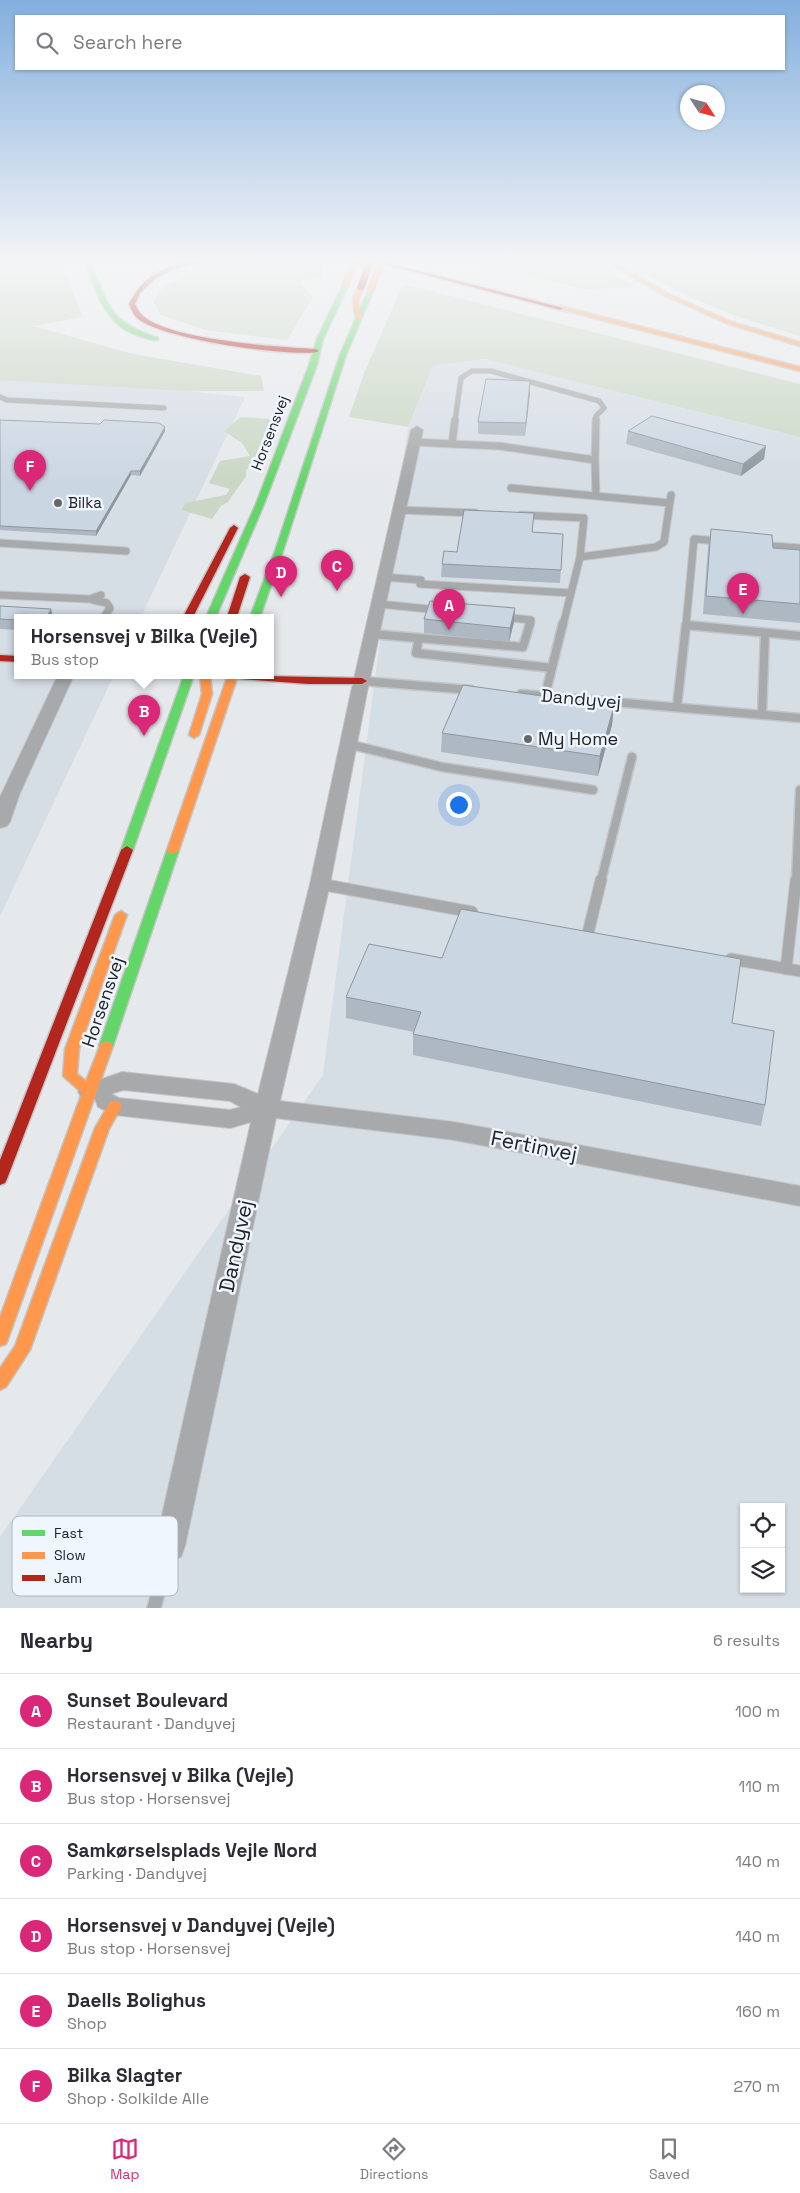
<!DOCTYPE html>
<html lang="en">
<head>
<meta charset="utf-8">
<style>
  :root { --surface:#fff; --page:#f2f2f3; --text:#2b2b33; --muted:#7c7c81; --line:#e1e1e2; --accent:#db2777 }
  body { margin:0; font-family:"Space Grotesk",sans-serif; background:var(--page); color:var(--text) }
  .controls { position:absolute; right:15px; bottom:15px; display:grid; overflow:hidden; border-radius:0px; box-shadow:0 1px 4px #0004 }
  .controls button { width:45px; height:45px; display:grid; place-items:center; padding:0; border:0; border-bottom:1px solid var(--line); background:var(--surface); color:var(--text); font:25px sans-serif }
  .compass { position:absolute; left:680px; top:85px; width:45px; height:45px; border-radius:50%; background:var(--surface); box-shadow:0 1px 4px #0004; rotate:126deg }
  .you { position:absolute; left:458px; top:804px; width:18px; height:18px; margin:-12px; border:4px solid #fff; border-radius:50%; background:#1a73e8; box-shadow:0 0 0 8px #1a73e833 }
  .badge { display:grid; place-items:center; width:32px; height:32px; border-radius:50%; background:var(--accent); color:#fff; font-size:16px; font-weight:700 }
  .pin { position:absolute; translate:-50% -41px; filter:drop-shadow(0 1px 2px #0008) }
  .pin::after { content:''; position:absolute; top:26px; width:18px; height:15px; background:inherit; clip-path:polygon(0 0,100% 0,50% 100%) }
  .popup { position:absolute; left:14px; top:614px; width:260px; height:65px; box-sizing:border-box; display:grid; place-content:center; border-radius:0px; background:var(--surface); filter:drop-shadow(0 1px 4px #0005); font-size:16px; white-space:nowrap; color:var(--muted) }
  .popup b { font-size:19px; color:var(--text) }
  .popup::after { content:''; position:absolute; left:50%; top:100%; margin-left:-10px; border:10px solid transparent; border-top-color:var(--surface) }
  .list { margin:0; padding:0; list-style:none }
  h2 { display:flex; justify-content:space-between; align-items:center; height:65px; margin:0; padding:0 20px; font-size:21px }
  h2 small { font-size:16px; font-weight:400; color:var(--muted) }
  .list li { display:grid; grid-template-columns:32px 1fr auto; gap:15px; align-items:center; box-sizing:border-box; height:75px; padding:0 20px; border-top:1px solid var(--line) }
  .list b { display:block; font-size:19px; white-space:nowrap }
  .list p { margin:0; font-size:16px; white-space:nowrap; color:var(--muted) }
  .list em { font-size:16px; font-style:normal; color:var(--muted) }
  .icon { flex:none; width:28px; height:28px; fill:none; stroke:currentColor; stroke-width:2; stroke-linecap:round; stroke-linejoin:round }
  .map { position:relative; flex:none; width:800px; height:1608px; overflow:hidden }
  .search { position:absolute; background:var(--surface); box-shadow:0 1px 4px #0004; left:15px; right:15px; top:15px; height:55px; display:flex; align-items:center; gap:12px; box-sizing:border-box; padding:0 18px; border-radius:0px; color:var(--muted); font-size:19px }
  .sheet { height:515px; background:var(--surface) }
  nav { display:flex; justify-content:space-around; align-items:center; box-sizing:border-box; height:70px; border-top:1px solid var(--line); background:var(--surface); font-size:14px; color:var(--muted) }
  nav a { display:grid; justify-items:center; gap:2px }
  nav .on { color:var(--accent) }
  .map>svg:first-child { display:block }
</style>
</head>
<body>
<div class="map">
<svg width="800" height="1608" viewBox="0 0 800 1608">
  <rect width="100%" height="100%" fill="#e6e9ec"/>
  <path fill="#d5dde5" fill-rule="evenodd" d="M485,359L800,437V1608H0V1537L323,1075L408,427L433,366ZM744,1507H781V1589H744Z
    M0,372L245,397L141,617H18V675H114L0,916Z"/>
  <path fill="#c9d7c4" d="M0,259H59L83,317L33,326L133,354L261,376L264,391H186L0,380Z
    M459,259H590L635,287L583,289Z
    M618,259H800V336L736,316L685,295Z
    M280,263L322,264V275L300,282L313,297L287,340L206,330L161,315L153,302L165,286L196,272L236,264Z
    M403,284L800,384V437L485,359L433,366L408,427L349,417L363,376Z
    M241,417L270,419L252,465L246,470V476L228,502L221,506L212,519L182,510L185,503L226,495L230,489L209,483L220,461L250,456L242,443L224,431Z"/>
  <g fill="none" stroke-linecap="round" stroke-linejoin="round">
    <defs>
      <path id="lane-far4" d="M0,397L7,400L164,408
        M455,421L461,378L472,371H491L599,401L604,408L596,416V421"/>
      <path id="lane-far3" d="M414,442L452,444
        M452,444L499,446L595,460L596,420
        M452,444L455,420
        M595,460L596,496
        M511,488L670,503
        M399,510L476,513
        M521,515L584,518L580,557L563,625
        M0,543L126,551
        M760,545L800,548
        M580,557L656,547L664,542L671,495
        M384,577L421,580L420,584L571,593
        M0,595L90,599L101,595
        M93,600L107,603L110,608L104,617
        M379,604L439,610
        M504,617L531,620L530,625
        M686,625L694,539L720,541"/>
      <path id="lane-far2" d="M372,634L523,647L530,623
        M419,638L416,653L552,668
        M362,681L471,690
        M521,694L800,718
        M545,696L563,623
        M677,706L686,625L800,636
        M762,715L765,633
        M348,744L442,767L593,790
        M601,881L632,757
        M796,881L800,790"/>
      <path id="lane-far1" d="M320,884L472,912
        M588,933L601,880
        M731,959L800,971
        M786,969L796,880"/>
      <path id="lane" d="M154,1608L170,1549"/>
      <path id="street" d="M417,426L423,430L367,692L330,884L280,1101L454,1122L800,1186V1206L454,1140L276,1118L185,1546L181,1557L170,1561L159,1557L155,1546L251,1122L230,1128L115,1115L98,1107L95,1099L90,1101L82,1098L78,1092L82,1086L122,1072L234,1084L258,1094L310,884L351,692L411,430ZM123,1090L230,1101L241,1107L230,1110L119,1098L111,1094Z
        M58,675H74L20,793L10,822L7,826L0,828V797Z"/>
      <path id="fast" d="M83,259H89C109,304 106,321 158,338V340C152,341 146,338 139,336C104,325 96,289 83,259Z
        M346,282L349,284L323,339L317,365L264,504L216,617H206L256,504L309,365L317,339L343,284Z
        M369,288L374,289L346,355L283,551L260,617H250L275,551L340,355Z
        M184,675H194L133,850L127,854L123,853L121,850Z
        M173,846L179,850L113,1046L111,1049L106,1051L101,1049L99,1046L167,850Z"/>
      <path id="slow" d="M333,259H343L386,271L383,273Z
        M602,259H609L669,294L732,322L800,342V346L728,324L665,296Z
        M361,285L364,287L358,302L362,318L359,320L356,318C353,306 350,293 361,285Z
        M560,306L800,367V371L558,309L557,308Z
        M200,675H210L212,694L199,735L194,738L189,735L202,694Z
        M228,675H238L179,850L173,854L169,853L167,850Z
        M121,911L127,915L79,1049L77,1074L86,1081L101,1043L106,1041L111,1043L113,1046L8,1339L6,1344L0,1346V1317L82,1093L63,1076L65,1049L115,915Z
        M115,1101L120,1102L122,1106L109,1129L30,1350L6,1387L0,1390V1368L15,1346L95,1128L110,1102Z"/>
      <path id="jam" d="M200,259H212L176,268L156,278L140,293L135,304C137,307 138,311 141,314C165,340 279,347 316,349L318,350V352C287,357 158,339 136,317C133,314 131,308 129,304C144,273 168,265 200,259Z
        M364,259H374L563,308L560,310Z
        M234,525L238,528L193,617H183L230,528Z
        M245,574L250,577L237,617H227L240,577Z
        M0,655L18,656V662L0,661Z
        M220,675L362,678L367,681L362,684H308L225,678Z
        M127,846L133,850L7,1179L5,1183L0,1185V1160L121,850Z"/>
    </defs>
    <use href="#lane-far4" stroke="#c3c5c7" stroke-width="6"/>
    <use href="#lane-far3" stroke="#c3c5c7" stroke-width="9"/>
    <use href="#lane-far2" stroke="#c3c5c7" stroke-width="11"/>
    <use href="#lane-far1" stroke="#c3c5c7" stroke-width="13"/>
    <use href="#lane" stroke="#c3c5c7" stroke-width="16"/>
    <use href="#street" stroke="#c3c5c7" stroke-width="2"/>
    <use href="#fast" stroke="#c3c5c7" stroke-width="3"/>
    <use href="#slow" stroke="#c3c5c7" stroke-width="3"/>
    <use href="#jam" stroke="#c3c5c7" stroke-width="3"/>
    <use href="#lane-far4" stroke="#a8a9aa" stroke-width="5"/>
    <use href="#lane-far3" stroke="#a8a9aa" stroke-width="7"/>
    <use href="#lane-far2" stroke="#a8a9aa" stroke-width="8"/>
    <use href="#lane-far1" stroke="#a8a9aa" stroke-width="11"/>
    <use href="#lane" stroke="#a8a9aa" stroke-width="13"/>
    <use href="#street" fill="#a8a9aa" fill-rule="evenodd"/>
    <use href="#fast" fill="#63d668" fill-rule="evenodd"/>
    <use href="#slow" fill="#ff974d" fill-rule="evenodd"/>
    <use href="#jam" fill="#b3261e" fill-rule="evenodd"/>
    <defs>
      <path id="slow-bridge" d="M346,284L356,259
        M371,289L382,259"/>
      <path id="jam-bridge" d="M361,287L371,259"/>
    </defs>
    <use href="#slow-bridge" stroke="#c3c5c7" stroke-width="8" stroke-linecap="butt"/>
    <use href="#jam-bridge" stroke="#c3c5c7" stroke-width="8" stroke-linecap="butt"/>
    <use href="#slow-bridge" stroke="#ff974d" stroke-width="7"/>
    <use href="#jam-bridge" stroke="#b3261e" stroke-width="7"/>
  </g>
  <path fill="#aeb8c2" d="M530,393L525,436L478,434V422Z
    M0,420L165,427V431L140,476L131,475L96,536L0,530Z
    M628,431L766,446L764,459L741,476L626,444Z
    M711,529L773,548L800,550V623L703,614L708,547Z
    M533,532L563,534L560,583L441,577L442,564L457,552Z
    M0,606L18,617V630L0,629Z
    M515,608L514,622L509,642L424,633V619Z
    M614,706L612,725L598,776L441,752L442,733Z
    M346,997L732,1023L765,1105L761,1126L413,1055V1034L414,1032L346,1018Z"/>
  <path fill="#8d969e" d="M530,381V393L525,436L526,423Z
    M165,427V431L140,476V471Z
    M766,446L764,459L741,476L743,464Z
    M131,471V475L96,536V531Z
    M515,608L514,622L509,642L510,628Z
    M51,609L53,617H47Z
    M614,706L612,725L598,776L600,756Z"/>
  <path fill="#cad6e2" stroke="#8d969e" d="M486,379L530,381L526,423L478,422Z
    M652,416L766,446L743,464L628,431Z
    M0,420L100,424L104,420L159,423L165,427L140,471H131L96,531L0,526Z
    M464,510L534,513L532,532L563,534L561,570L442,564L444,551L457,552Z
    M711,529L772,535L773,548L800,550V604L706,596Z
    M430,601L515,608L510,628L424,619Z
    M0,606L51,609L47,617H18V620L0,619Z
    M463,685L614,706L600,756L442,733Z
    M461,909L741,959L732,1023L774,1031L765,1105L413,1034L421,1012L346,997L369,944L442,958Z"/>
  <linearGradient id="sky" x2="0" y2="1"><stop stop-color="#83afde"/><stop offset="0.54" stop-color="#f4f5f6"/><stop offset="1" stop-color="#f4f5f6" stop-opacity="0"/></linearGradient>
  <rect width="800" height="484" fill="url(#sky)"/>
  <g fill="#65686b" stroke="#f0f6fd" stroke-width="2">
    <circle cx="58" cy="503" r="5"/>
    <circle cx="528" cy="739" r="5"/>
  </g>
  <g text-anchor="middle" stroke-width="5" stroke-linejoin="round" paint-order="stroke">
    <g font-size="15" fill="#202225" stroke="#f0f6fd">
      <text transform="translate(270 433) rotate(-69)" y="5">Horsensvej</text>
    </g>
    <g font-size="15" fill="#202225" stroke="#f0f6fd" text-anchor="start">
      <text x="68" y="508">Bilka</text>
    </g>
    <g font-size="18" fill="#202225" stroke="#f0f6fd">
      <text transform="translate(581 699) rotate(5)" y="6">Dandyvej</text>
      <text transform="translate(103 1002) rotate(-71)" y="6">Horsensvej</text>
    </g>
    <g font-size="18" fill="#202225" stroke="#f0f6fd" text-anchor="start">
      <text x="538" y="745">My Home</text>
    </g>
    <g font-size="21" fill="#202225" stroke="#f0f6fd">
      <text transform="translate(534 1146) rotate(11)" y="7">Fertinvej</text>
      <text transform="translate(236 1246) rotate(-78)" y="7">Dandyvej</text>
    </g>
  </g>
  <rect x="12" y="1516" width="166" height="80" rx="8" fill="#f0f6fd" stroke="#b2b6bc" stroke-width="1"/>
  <rect x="22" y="1530" width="23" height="6" fill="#63d668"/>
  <rect x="22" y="1552" width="23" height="7" fill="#ff974d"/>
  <rect x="22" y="1575" width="23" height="6" fill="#b3261e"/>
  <g font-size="14" fill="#202225">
    <text x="54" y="1538">Fast</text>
    <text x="54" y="1560">Slow</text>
    <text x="54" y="1583">Jam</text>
  </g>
</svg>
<div class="controls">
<button><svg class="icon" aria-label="locate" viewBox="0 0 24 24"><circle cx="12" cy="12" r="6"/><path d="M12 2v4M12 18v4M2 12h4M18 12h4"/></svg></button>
<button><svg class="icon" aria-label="layers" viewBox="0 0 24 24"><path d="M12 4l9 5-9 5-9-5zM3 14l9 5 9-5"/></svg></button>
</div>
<svg class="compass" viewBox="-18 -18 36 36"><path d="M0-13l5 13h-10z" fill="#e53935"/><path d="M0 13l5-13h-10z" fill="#7c7c81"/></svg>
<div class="you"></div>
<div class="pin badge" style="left:449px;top:630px">A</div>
<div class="pin badge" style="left:144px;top:736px">B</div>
<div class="popup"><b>Horsensvej v Bilka (Vejle)</b>Bus stop</div>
<div class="pin badge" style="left:337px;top:591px">C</div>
<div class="pin badge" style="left:281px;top:597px">D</div>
<div class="pin badge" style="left:743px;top:614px">E</div>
<div class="pin badge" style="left:30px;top:491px">F</div>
<div class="search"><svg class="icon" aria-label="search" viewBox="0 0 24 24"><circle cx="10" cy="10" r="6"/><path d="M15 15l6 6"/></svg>Search here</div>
</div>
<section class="sheet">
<h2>Nearby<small>6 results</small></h2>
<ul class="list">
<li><span class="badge">A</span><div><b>Sunset Boulevard</b><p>Restaurant · Dandyvej</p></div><em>100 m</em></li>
<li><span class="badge">B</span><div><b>Horsensvej v Bilka (Vejle)</b><p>Bus stop · Horsensvej</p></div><em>110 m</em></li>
<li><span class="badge">C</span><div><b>Samkørselsplads Vejle Nord</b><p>Parking · Dandyvej</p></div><em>140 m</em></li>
<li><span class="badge">D</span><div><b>Horsensvej v Dandyvej (Vejle)</b><p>Bus stop · Horsensvej</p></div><em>140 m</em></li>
<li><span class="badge">E</span><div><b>Daells Bolighus</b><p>Shop</p></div><em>160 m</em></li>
<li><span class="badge">F</span><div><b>Bilka Slagter</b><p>Shop · Solkilde Alle</p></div><em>270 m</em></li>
</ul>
</section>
<nav>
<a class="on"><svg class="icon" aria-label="map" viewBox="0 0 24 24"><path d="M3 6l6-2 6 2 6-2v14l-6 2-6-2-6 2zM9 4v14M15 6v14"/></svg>Map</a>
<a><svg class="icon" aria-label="directions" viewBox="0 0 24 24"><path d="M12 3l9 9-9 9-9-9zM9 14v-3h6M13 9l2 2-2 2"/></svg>Directions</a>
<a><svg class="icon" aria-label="saved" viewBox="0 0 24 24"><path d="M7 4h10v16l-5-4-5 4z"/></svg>Saved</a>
</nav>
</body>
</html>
